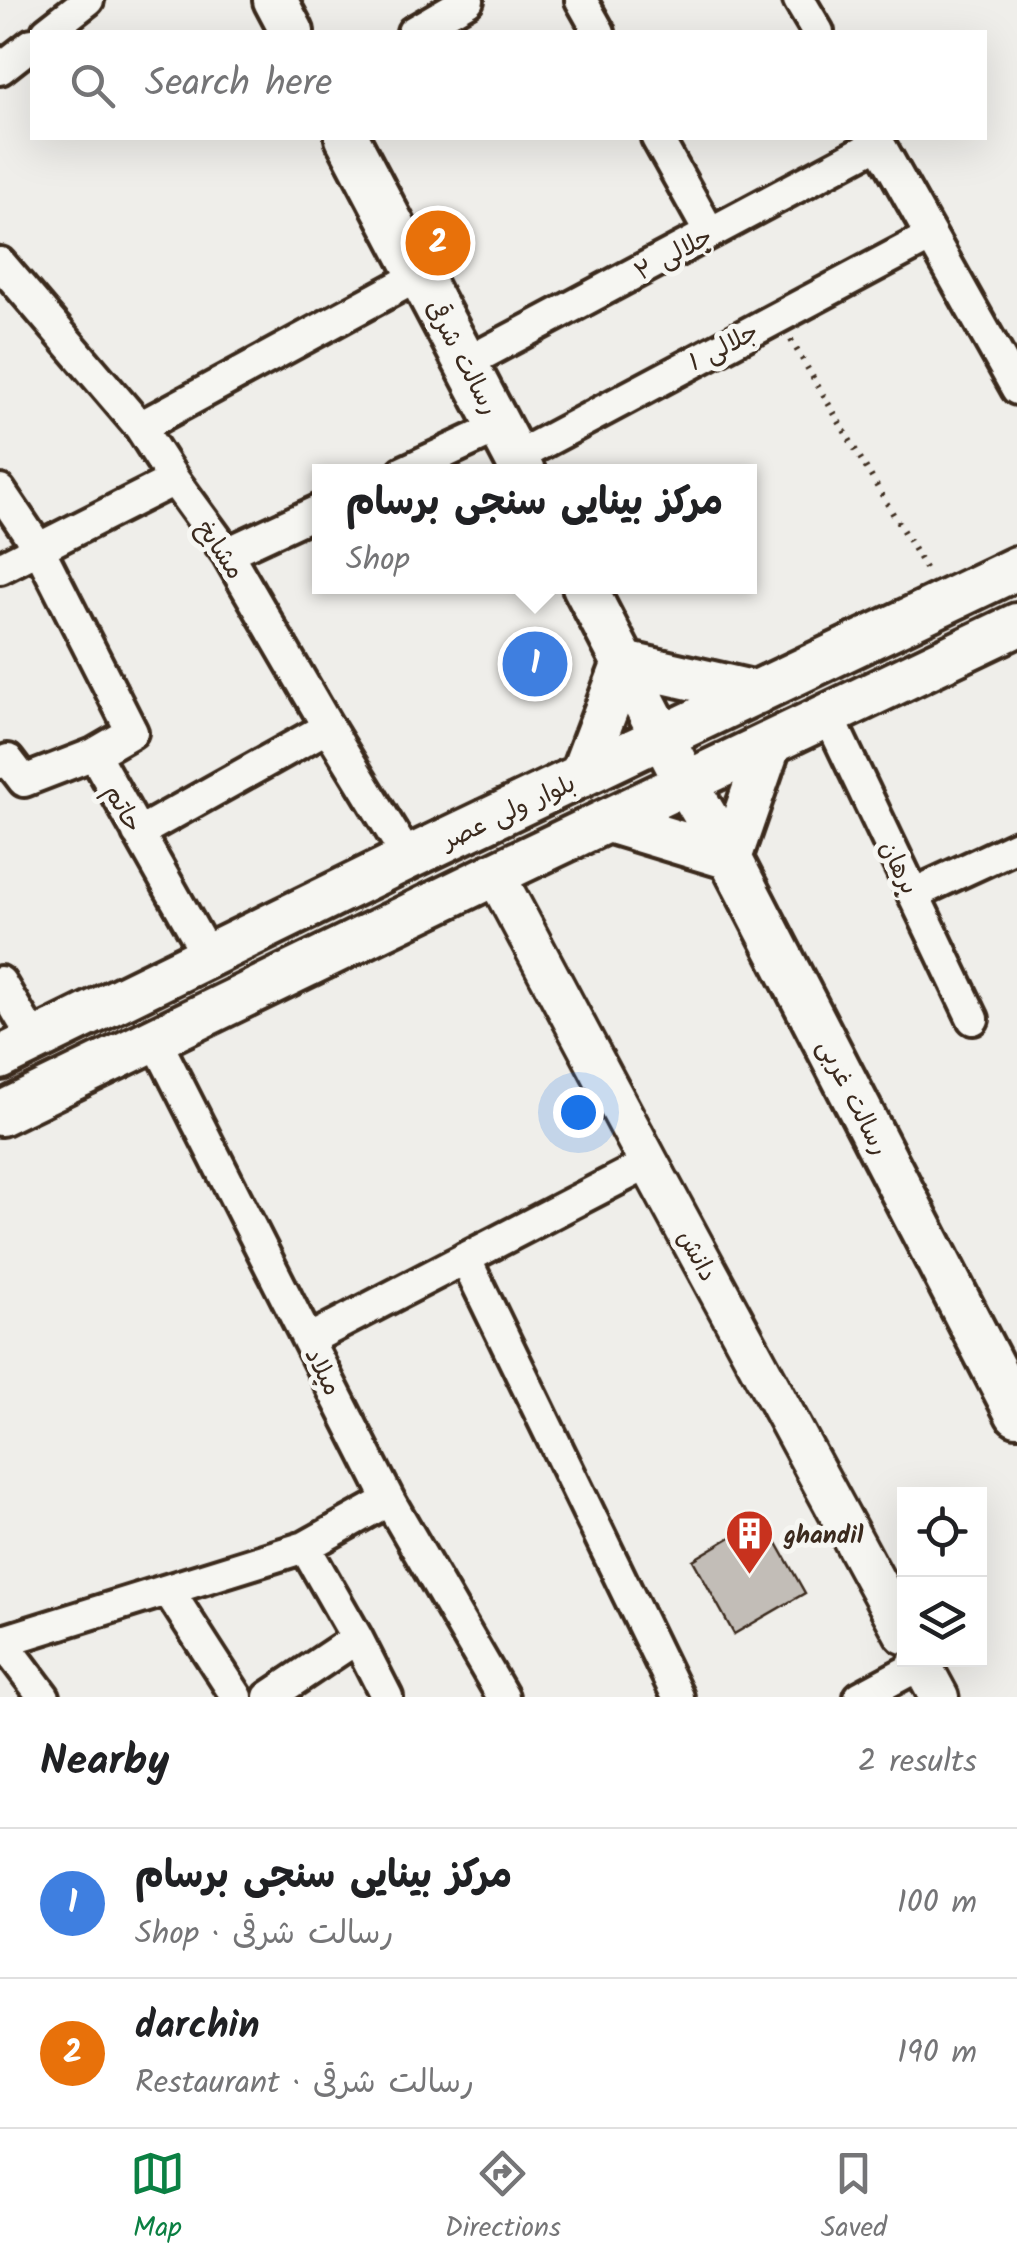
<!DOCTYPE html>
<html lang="en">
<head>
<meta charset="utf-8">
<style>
  :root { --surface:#fff; --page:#f6f6f6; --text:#202124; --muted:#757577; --line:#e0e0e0; --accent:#0b8043 }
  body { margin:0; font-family:Kalam,"Playpen Sans Arabic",sans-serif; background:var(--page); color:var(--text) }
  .controls { position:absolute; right:30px; bottom:30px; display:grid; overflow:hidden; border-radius:0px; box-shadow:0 10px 40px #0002 }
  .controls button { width:90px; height:90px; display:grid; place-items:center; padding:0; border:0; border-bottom:2px solid var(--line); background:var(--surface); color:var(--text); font:50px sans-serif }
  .you { position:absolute; left:578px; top:1112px; width:35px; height:35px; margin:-25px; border:8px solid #fff; border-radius:50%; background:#1a73e8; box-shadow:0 0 0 15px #1a73e833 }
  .badge { display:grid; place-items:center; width:65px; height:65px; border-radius:50%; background:var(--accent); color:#fff; font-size:32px; font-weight:700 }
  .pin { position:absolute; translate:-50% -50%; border:5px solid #fff; box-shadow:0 2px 10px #0006 }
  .popup { position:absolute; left:312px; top:464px; width:445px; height:130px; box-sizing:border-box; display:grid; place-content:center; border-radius:0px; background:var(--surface); filter:drop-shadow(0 2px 8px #0005); font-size:32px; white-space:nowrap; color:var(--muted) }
  .popup b { font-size:38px; color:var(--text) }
  .popup::after { content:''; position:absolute; left:50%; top:100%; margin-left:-20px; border:20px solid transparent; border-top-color:var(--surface) }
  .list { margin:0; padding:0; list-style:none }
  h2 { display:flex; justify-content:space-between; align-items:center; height:130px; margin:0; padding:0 40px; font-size:42px }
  h2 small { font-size:32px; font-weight:400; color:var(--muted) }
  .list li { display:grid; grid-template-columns:65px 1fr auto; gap:30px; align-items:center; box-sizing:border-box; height:150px; padding:0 40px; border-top:2px solid var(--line) }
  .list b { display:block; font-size:38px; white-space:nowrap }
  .list p { margin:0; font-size:32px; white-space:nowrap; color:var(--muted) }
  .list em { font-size:32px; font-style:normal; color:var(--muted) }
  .icon { flex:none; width:55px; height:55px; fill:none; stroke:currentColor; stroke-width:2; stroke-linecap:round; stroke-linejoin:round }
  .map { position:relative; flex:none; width:1017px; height:1697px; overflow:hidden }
  .search { position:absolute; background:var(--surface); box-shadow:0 10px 40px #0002; left:30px; right:30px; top:30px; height:110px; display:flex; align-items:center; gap:25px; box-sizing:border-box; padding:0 35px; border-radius:0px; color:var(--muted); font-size:38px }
  .sheet { height:430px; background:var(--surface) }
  nav { display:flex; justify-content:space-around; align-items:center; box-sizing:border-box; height:140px; border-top:2px solid var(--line); background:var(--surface); font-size:28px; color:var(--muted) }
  nav a { display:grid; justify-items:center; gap:5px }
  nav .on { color:var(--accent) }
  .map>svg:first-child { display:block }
</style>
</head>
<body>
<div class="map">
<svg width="1017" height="1697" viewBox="0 0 1017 1697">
  <rect width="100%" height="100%" fill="#efeeea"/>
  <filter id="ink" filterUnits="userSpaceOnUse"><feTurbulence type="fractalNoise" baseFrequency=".01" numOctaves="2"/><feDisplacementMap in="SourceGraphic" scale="20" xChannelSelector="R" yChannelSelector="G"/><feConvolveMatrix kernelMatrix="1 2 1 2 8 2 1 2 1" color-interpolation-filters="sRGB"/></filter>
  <g filter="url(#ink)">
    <path fill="#c2bdb7" stroke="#3b2a1e" stroke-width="2.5" d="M763,1518L805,1593L734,1634L693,1560Z"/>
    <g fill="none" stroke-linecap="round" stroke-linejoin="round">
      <defs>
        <path id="minor" d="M581,0L599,32
          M799,0L818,32
          M47,32L88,0
          M413,32L468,0
          M0,69L32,44
          M657,138L710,233
          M876,138L1017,389
          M0,263L140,427L174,480L227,553L328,727L408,858
          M466,363L879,143
          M140,427L420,275
          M516,457L931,236
          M403,472L500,427
          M0,491L39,549L132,732L94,754
          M227,553L320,510
          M0,568L174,480
          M828,715L973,1019
          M0,763L8,760L24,781L94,754L208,956
          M138,833L328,727
          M913,894L1017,846
          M0,982L35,1041
          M155,1039L389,1500L503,1697
          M465,1258L678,1697
          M308,1340L649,1163
          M305,1547L357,1638L387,1697
          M168,1590L237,1697
          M2,1641L44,1697
          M0,1642L305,1547L389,1500
          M269,1697L357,1638
          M860,1697L921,1664"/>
        <path id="tertiary" d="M495,874L649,1163L904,1634
          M919,1660L939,1697"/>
        <path id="secondary" d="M275,0L292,32
          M347,138L523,472
          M584,586L686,783L730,858L1017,1414
          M581,776L624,663L756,693
          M608,821L730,858L770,743
          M0,1058L408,858L1017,568
          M0,1114L495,874L1017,625"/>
      </defs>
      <use href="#minor" stroke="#3b2a1e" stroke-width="38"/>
      <use href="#tertiary" stroke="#3b2a1e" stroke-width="45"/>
      <use href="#secondary" stroke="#3b2a1e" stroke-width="50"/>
      <path stroke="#3b2a1e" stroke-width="6" stroke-dasharray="2.5 8" stroke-linecap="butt" d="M791,340L929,575"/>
      <use href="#minor" stroke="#f6f6f2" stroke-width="30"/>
      <use href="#tertiary" stroke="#f6f6f2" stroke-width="38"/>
      <use href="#secondary" stroke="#f6f6f2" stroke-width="42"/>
    </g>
  </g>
  <defs>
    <symbol id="building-pin" viewBox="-11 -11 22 30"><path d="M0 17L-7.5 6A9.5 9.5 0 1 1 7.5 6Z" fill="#c8321e" stroke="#f6f6f2"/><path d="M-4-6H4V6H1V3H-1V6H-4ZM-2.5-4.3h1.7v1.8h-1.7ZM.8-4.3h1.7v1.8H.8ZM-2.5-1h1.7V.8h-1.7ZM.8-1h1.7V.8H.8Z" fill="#fff"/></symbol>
  </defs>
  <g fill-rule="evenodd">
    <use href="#building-pin" x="722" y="1506" width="55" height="75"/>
  </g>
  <g text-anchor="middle" stroke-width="10" stroke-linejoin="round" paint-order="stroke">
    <g font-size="25" fill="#3b2a1e" stroke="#f6f6f2">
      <text transform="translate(673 253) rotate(-28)" y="9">جلالی ۲</text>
      <text transform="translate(723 346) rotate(-28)" y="9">جلالی 1</text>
      <text transform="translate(463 357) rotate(62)" y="9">رسالت شرقی</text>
      <text transform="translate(221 549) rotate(56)" y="9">مشایخ</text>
      <text transform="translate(124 808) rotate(61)" y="9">حاتم</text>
      <text transform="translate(508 811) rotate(-25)" y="9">بلوار ولی عصر</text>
      <text transform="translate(900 867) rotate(64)" y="9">برهان</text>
      <text transform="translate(854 1097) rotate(63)" y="9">رسالت غربی</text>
      <text transform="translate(698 1255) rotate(61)" y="9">دانش</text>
      <text transform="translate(324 1371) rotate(63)" y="9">میلاد</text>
    </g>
    <g font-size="25" font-weight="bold" fill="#3b2a1e" stroke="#f6f6f2" text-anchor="start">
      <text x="784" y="1543">ghandil</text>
    </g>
  </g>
</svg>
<div class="controls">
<button><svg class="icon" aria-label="locate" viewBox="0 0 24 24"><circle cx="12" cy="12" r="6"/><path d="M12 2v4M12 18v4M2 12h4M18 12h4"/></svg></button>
<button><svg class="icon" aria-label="layers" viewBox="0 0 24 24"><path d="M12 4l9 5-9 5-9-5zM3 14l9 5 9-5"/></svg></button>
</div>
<div class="you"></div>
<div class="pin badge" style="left:535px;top:664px;background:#3f7fe0">1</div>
<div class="popup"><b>مرکز بینایی سنجی برسام</b>Shop</div>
<div class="pin badge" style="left:438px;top:243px;background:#e8710a">2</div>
<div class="search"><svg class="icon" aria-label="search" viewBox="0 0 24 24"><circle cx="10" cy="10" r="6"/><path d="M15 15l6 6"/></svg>Search here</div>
</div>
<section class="sheet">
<h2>Nearby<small>2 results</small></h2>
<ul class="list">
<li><span class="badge" style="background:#3f7fe0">1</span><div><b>مرکز بینایی سنجی برسام</b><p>Shop · رسالت شرقی</p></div><em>100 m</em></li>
<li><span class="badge" style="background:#e8710a">2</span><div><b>darchin</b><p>Restaurant · رسالت شرقی</p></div><em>190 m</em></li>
</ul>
</section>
<nav>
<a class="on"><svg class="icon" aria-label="map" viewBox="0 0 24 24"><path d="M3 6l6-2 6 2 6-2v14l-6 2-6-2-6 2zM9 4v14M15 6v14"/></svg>Map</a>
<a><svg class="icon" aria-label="directions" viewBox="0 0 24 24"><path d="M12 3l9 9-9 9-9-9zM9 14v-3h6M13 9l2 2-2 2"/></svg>Directions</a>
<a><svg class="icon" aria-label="saved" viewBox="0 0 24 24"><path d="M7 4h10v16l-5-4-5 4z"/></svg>Saved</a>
</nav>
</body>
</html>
